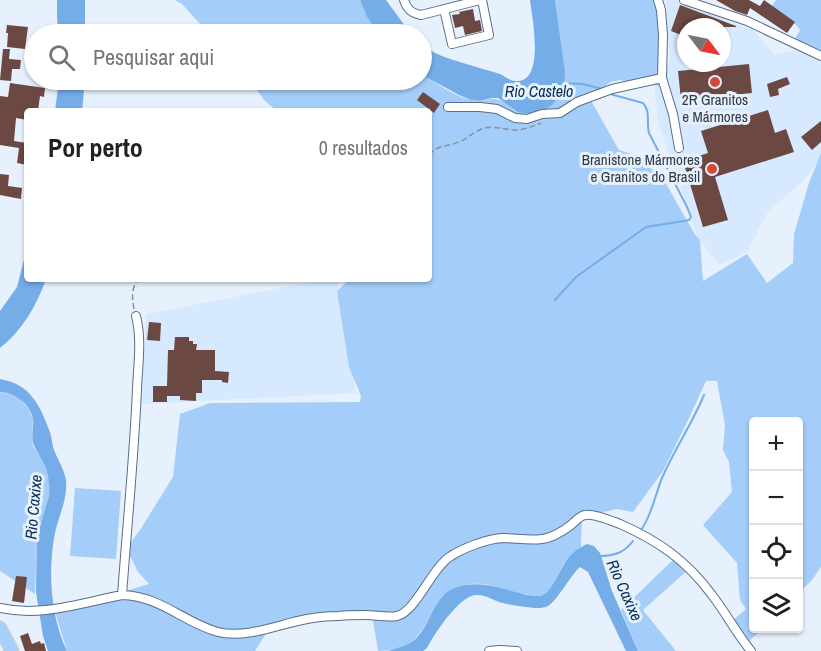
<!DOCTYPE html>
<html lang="pt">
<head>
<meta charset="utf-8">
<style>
  :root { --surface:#fff; --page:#f6f6f6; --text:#202124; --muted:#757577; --line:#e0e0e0 }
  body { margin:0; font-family:"Archivo Narrow",sans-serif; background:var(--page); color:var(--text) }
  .controls { position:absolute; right:18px; bottom:18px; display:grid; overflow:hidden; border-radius:6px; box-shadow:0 2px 4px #0004 }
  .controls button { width:54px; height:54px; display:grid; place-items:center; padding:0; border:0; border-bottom:2px solid var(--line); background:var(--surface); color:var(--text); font:30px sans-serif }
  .compass { position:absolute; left:677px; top:18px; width:54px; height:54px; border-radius:50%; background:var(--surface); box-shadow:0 2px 4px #0004; rotate:122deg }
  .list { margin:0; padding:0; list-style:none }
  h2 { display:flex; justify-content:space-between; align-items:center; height:78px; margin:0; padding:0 24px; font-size:26px }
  h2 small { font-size:20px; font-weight:400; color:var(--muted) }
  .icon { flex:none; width:33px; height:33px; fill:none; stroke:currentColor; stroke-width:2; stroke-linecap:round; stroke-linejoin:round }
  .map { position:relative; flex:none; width:821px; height:651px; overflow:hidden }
  .search { position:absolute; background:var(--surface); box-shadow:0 2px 4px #0004; left:24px; top:24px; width:408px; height:66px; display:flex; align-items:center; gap:15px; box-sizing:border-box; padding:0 21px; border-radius:33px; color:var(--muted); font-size:22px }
  .panel { position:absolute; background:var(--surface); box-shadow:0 2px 4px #0004; left:24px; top:108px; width:408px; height:174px; border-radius:6px }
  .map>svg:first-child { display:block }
</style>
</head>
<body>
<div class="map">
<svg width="821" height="651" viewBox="0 0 821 651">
  <rect width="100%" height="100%" fill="#e7f1fd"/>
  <path fill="#d6e9fe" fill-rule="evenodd" d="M666,0H675L753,30L775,55L797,50L821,61V158L805,179L768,212L747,252L719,265L698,238L658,122L653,70L670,63ZM686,27H722V63H686Z
    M327,279H337L356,393L141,404L146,314Z"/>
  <path fill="#a4cdfa" d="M175,0H360L367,17L378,34H209L182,4Z
    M555,0H657L661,12L660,86L620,80L610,82L590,99L619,150L637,156L664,180L694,233L700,240L703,281L747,254L767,283L793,263L794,234L809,183L821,153V567L812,580L799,593L798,422H754V628L762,629L746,644L731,622L746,609L740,600L737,563L703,525L732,492L729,462L723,450L725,425L717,381H706L690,416L663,471L633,512L617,509L599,513L582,511L581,547C577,551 571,554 567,559C559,569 556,586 545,594C535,601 496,584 482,584C473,583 459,585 451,590C445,593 440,601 436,607C420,634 413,651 378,651L372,614L351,612L269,629L255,651H67L55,612L149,584L138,572L129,554L131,542L140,530L173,477L180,414L210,403L360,402L361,396L349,367L337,291L350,279H429V111H277L264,100L250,80H422V75C437,83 455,97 472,100C489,104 489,93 508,104L565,71Z
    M776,0H821V59L791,46L800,30L795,24L769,10Z
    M0,392L9,394L19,398L29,409L33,421L32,440L33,446L44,462L49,481V496L37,536L35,594L0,571Z
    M75,488L121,491L116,559L70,556Z
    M675,558L688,570L643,610L676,651H638L621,610Z"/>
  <path fill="#75ade9" d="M57,0H85V34H58L57,15Z
    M360,0H386L411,34H378L367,17Z
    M530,0H555L565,71L564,86L561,93L552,105L544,110L533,113H525L518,112L498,98H492L480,101L471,100L459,95L422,75V45C439,58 462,62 483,69C489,71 495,72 500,74C506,77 512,82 518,81C545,80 532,16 530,0Z
    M59,80H85L82,111H55Z
    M27,248V279H46C37,305 22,331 0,348V311L17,287Z
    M0,379C31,384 40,406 50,432C52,438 52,445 54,450C58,460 64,469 66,480C68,500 57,519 54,538C48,575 51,617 67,651H48L43,636L36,592L37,536L49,496C50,484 48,470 42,460C39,454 35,449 33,443C31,436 34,428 33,420C31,404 15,393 0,392Z
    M587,544L594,546L600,553L612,591L638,651H626L588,572L580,567C570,576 557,601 548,606C542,609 533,608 526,607C518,606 510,605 503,603C494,601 485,594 476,595C459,596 435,633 427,648L423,651H388C397,648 407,646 414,640C430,627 433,599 452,589C475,579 498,587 520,593C526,595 536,597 543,595C552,591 560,570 566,561C571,553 579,548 587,544Z"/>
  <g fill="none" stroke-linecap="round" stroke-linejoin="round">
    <path stroke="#75ade9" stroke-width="2" d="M563,83L583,84L602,89
      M555,300L576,277L646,227L684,221L689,220L691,217L687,207L649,133C646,122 651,111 643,103L610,94
      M641,530C652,515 655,495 662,478C674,450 692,424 704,395
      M599,556C614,556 624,553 633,541"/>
  </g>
  <path fill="#6b4942" d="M716,0H749L760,6L764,0L795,22L787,33L750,8L747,15L735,11Z
    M680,5L736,26V27H686V37L671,31Z
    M473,9L475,21L480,20L482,31L465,35L463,26L455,28L452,15L460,14L459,12Z
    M7,25L28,27L25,49L7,47L8,33H6Z
    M3,49H10L9,59L21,60L20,69H12L11,81L0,80Z
    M749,64L752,93L681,100L678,71Z
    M787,77L790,84L778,89L779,95L770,97L767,84Z
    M10,83L45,88L44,97L40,96L38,111H27V120L16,118L14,141L27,143V165L17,163L19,148L0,145V96L8,97Z
    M423,92L440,104L434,113L417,100Z
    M768,110L775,133L786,129L794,152L715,177L728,220L703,227L683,161L708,153L701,131Z
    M821,121V142L812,150L801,137Z
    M0,174L9,175L8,186L22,188L21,199L0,195Z
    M149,322L161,323L160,341L147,340Z
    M175,337H189V341H193V344H197L196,350H215V371L229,372L228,383L222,382V380H202V393H196V401L180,400V396H167V402H153V386H167L168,350H174Z
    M16,576L27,577L24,603L12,601Z
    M28,633L32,644L40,641L41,644L44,643L46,651H25L20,636Z"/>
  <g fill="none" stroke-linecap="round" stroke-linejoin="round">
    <defs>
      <path id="street" d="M404,0C407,9 411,13 421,15L480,0
        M658,0L661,10L663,35L662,78L673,114L679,148
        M684,0L747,21L821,56
        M444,9L452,44L489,35L482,0
        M448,107H480L497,109L515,118L527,119L542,114L560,113L577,102L612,89L662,78
        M122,595C127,527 134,458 137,389C138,365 142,339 136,316
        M0,608C41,617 81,603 122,595C161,596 184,623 218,632C247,639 279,624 307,619C317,617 328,616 339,616C347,615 357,615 366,615C376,615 387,618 397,616C416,612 432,567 451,556C463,548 487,539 502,538C515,538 529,541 542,539C552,538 563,531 571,525C575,522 579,516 585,515C593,513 612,521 620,524C659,541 687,561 712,595C726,613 736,633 751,651
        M489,651L499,650L517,651"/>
      <path id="primary" d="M0,628L12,651"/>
    </defs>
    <use href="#street" stroke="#576e88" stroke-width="10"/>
    <use href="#primary" stroke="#cdd0d2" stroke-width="15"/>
    <path stroke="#88929d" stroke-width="1.5" stroke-dasharray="6 3" stroke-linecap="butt" d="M429,155C439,144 447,147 459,142C468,138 475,131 484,128C494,126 503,129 513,130C523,130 532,127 541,123
      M134,309C132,298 131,289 138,279"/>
    <use href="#street" stroke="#fff" stroke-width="8"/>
    <use href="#primary" stroke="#a6cffb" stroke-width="12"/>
  </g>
  <g fill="#d64936" stroke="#e7f1fd" stroke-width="2">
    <circle cx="715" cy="82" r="6"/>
    <circle cx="712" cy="169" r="6"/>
  </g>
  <g text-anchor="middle" stroke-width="6" stroke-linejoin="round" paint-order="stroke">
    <g font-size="15" fill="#303a45" stroke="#e7f1fd">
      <text x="715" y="105">2R Granitos<tspan x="715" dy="17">e Mármores</tspan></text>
      <text x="700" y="165" text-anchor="end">Branistone Mármores<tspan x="700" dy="17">e Granitos do Brasil</tspan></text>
    </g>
    <g font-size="16" font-style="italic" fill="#042e54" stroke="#e7f1fd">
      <text x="539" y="97">Rio Castelo</text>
      <text transform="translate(33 507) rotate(-85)" y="6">Rio Caxixe</text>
      <text transform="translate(625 590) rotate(66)" y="6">Rio Caxixe</text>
    </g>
  </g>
</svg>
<div class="controls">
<button>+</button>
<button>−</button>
<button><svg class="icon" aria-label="locate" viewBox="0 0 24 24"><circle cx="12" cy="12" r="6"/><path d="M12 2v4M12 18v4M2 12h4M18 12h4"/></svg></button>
<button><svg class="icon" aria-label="layers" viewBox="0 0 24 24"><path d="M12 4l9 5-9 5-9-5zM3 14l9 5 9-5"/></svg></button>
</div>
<svg class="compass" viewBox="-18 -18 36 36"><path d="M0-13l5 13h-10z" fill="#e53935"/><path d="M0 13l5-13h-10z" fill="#757577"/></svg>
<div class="search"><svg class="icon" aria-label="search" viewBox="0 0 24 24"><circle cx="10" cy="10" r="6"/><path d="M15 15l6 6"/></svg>Pesquisar aqui</div>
<section class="panel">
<h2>Por perto<small>0 resultados</small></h2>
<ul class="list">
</ul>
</section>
</div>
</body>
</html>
